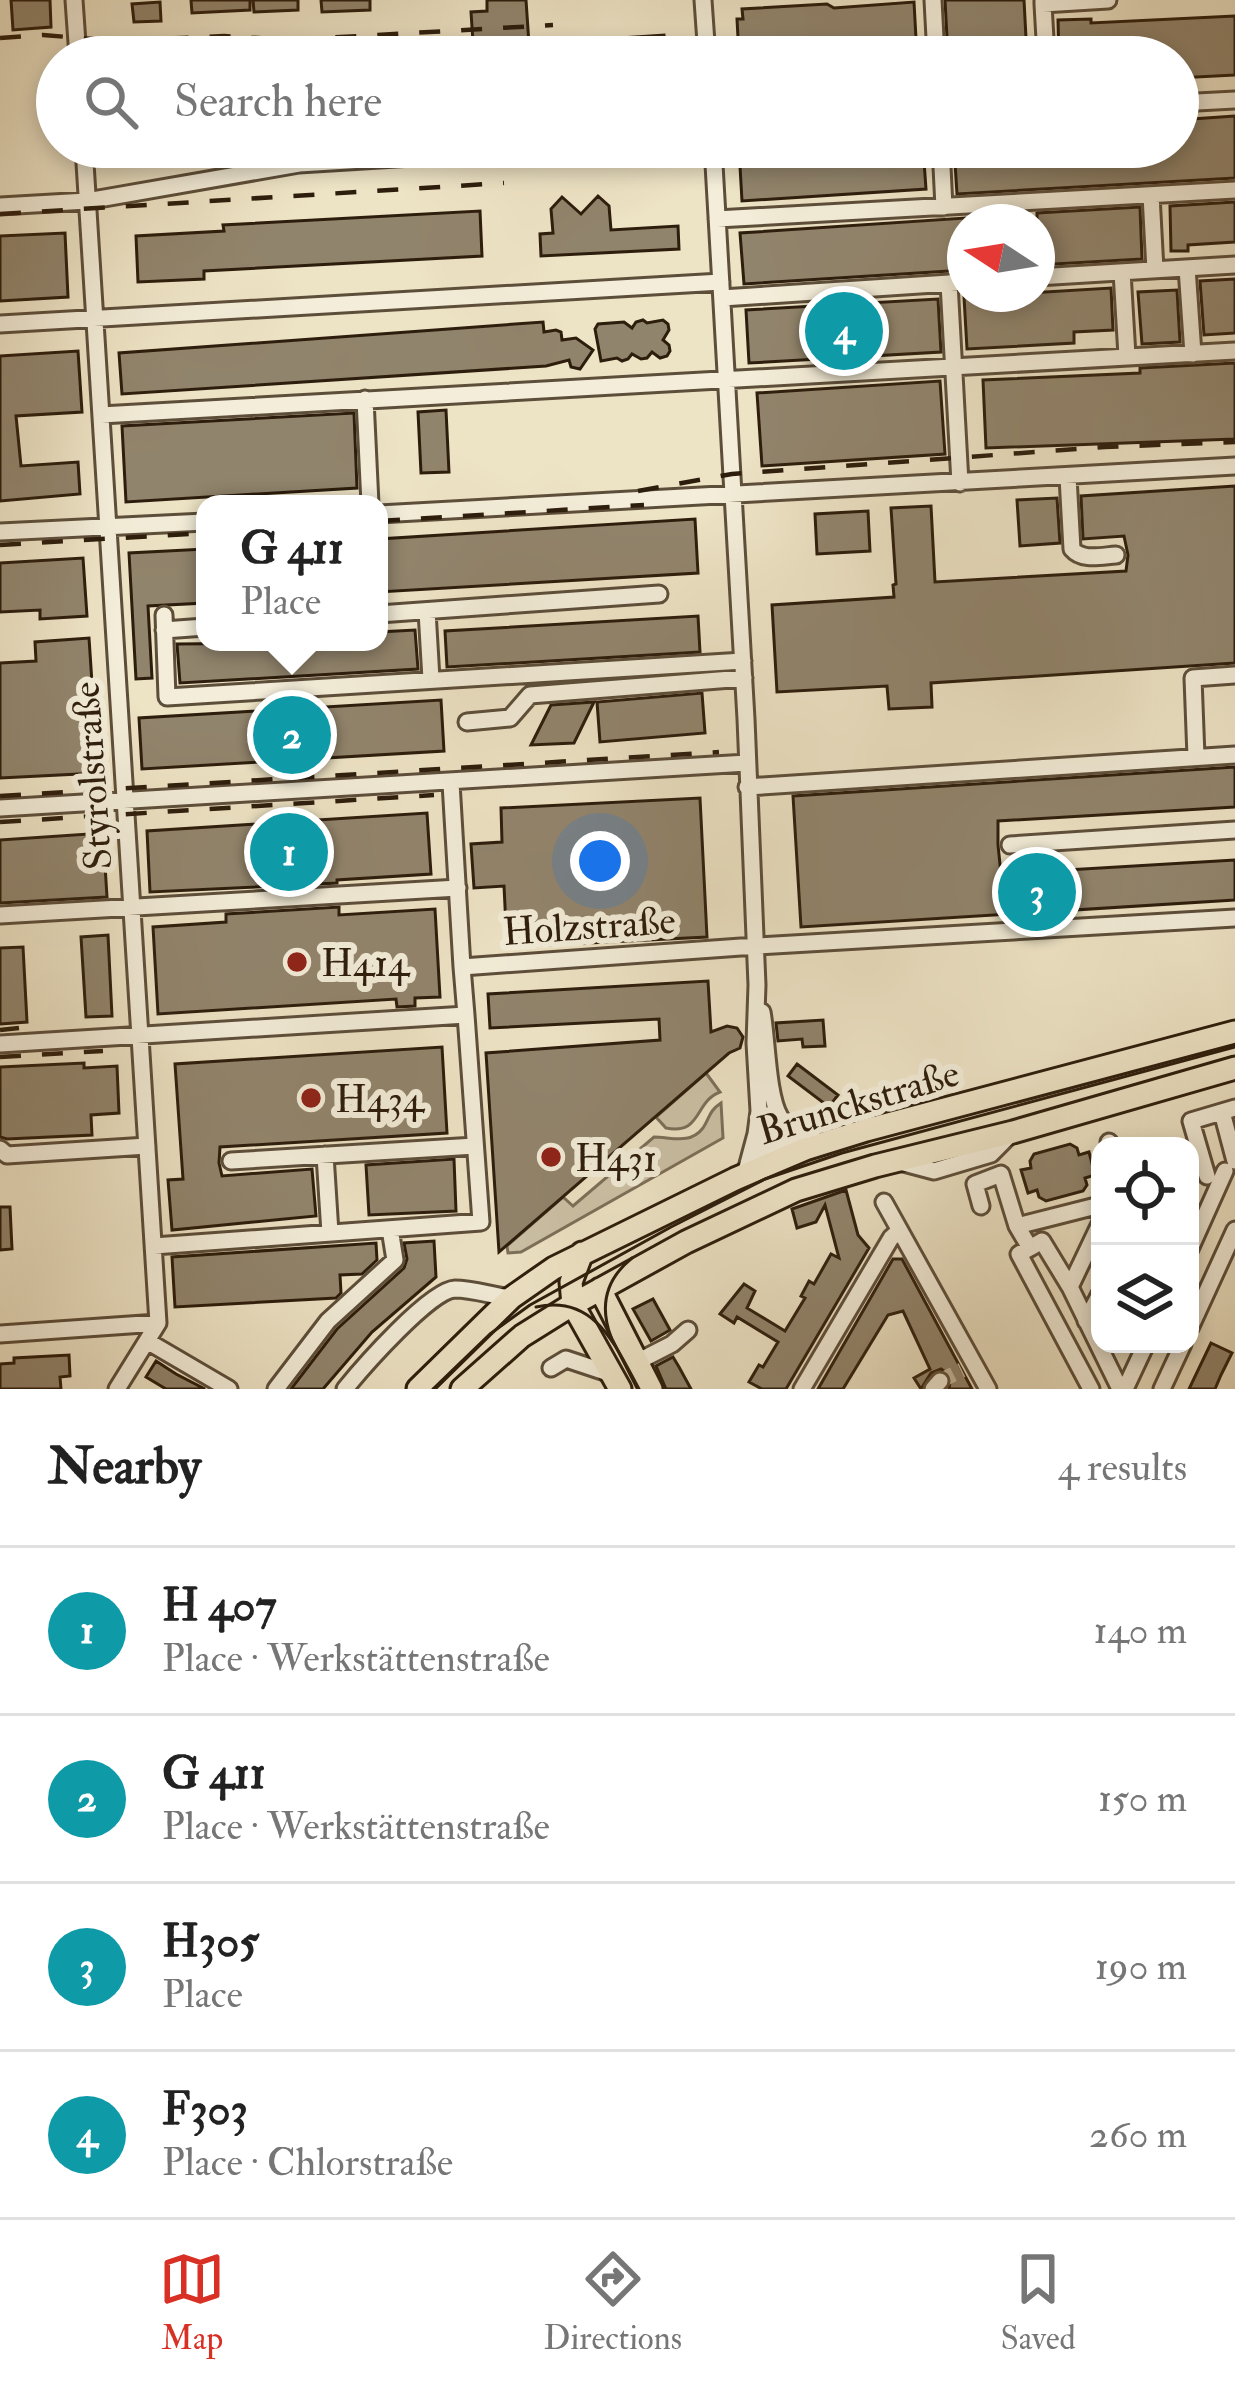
<!DOCTYPE html>
<html lang="en">
<head>
<meta charset="utf-8">
<style>
  :root { --surface:#fff; --page:#f6f6f6; --text:#222; --muted:#767676; --line:#e0e0e0; --accent:#d93025 }
  body { margin:0; font-family:"IM FELL Double Pica",serif; background:var(--page); color:var(--text) }
  .controls { position:absolute; right:36px; bottom:36px; display:grid; overflow:hidden; border-radius:24px; box-shadow:0 6px 18px #0003 }
  .controls button { width:108px; height:108px; display:grid; place-items:center; padding:0; border:0; border-bottom:3px solid var(--line); background:var(--surface); color:var(--text); font:60px sans-serif }
  .compass { position:absolute; left:947px; top:204px; width:108px; height:108px; border-radius:50%; background:var(--surface); box-shadow:0 6px 18px #0003; rotate:282deg }
  .you { position:absolute; left:600px; top:861px; width:42px; height:42px; margin:-30px; border:9px solid #fff; border-radius:50%; background:#1a73e8; box-shadow:0 0 0 18px #1a73e833 }
  .badge { display:grid; place-items:center; width:78px; height:78px; border-radius:50%; background:var(--accent); color:#fff; font-size:39px; font-weight:700 }
  .pin { position:absolute; translate:-50% -50%; border:6px solid #fff; box-shadow:0 3px 12px #0006 }
  .popup { position:absolute; left:196px; top:495px; width:192px; height:156px; box-sizing:border-box; display:grid; place-content:center; border-radius:24px; background:var(--surface); filter:drop-shadow(0 3px 9px #0005); font-size:39px; white-space:nowrap; color:var(--muted) }
  .popup b { font-size:45px; color:var(--text) }
  .popup::after { content:''; position:absolute; left:50%; top:100%; margin-left:-24px; border:24px solid transparent; border-top-color:var(--surface) }
  .list { margin:0; padding:0; list-style:none }
  h2 { display:flex; justify-content:space-between; align-items:center; height:156px; margin:0; padding:0 48px; font-size:51px }
  h2 small { font-size:39px; font-weight:400; color:var(--muted) }
  .list li { display:grid; grid-template-columns:78px 1fr auto; gap:36px; align-items:center; box-sizing:border-box; height:168px; padding:0 48px; border-top:3px solid var(--line) }
  .list b { display:block; font-size:45px; white-space:nowrap }
  .list p { margin:0; font-size:39px; white-space:nowrap; color:var(--muted) }
  .list em { font-size:39px; font-style:normal; color:var(--muted) }
  .icon { flex:none; width:66px; height:66px; fill:none; stroke:currentColor; stroke-width:2; stroke-linecap:round; stroke-linejoin:round }
  .map { position:relative; flex:none; width:1235px; height:1389px; overflow:hidden }
  .search { position:absolute; background:var(--surface); box-shadow:0 6px 18px #0003; left:36px; right:36px; top:36px; height:132px; display:flex; align-items:center; gap:30px; box-sizing:border-box; padding:0 42px; border-radius:66px; color:var(--muted); font-size:45px }
  .sheet { height:828px; background:var(--surface) }
  nav { display:flex; justify-content:space-around; align-items:center; box-sizing:border-box; height:168px; border-top:3px solid var(--line); background:var(--surface); font-size:33px; color:var(--muted) }
  nav a { display:grid; justify-items:center; gap:6px }
  nav .on { color:var(--accent) }
  .map>svg:first-child { display:block }
</style>
</head>
<body>
<div class="map">
<svg width="1235" height="1389" viewBox="0 0 1235 1389">
  <rect width="100%" height="100%" fill="#ede3c5"/>
  <filter id="stains"><feTurbulence type="fractalNoise" baseFrequency=".00167" numOctaves="4"/><feColorMatrix values="0 0 0 0 .2 0 0 0 0 .09 0 0 0 0 .02 0 0 0 .5 -.17"/></filter>
  <radialGradient id="worn" r=".72"><stop offset=".6" stop-color="#630" stop-opacity="0"/><stop offset="1" stop-color="#630" stop-opacity=".3"/></radialGradient>
  <path fill="#ccc1a6" stroke="#7c6f59" stroke-width="3" d="M706,1073L720,1092C694,1102 702,1135 666,1128L656,1117Z
    M721,1103L723,1138L521,1252L508,1253L507,1246L563,1197L573,1206L654,1137C671,1137 690,1145 703,1128C710,1117 709,1111 721,1103Z"/>
  <path fill="#91846c" stroke="#2d1d0c" stroke-width="3" d="M11,0H50L51,27L13,30Z
    M191,0H250V10L192,13Z
    M253,0H298V10L254,12Z
    M321,0H370V10L322,12Z
    M487,0H526L529,44L664,35L666,57H539V54L474,57L471,12L487,11Z
    M945,0H1024L1027,57H948Z
    M160,2L161,21L134,22L132,4Z
    M914,2L917,57H739L737,19H743L742,9L827,4L834,8Z
    M1235,16V75L1178,78V57H1059L1058,20L1091,19V23Z
    M1235,116V178L957,194L954,147H1178V120Z
    M104,147H193L194,156L105,164Z
    M771,147H923L926,189L742,201L739,149Z
    M598,196L609,206L611,230L678,226L679,249L541,256L540,234L553,233L551,209L562,197L581,214Z
    M1235,202V242L1188,245V251H1171L1170,206Z
    M1140,207L1142,259L1037,265V213Z
    M480,211L482,256L204,271V279L138,282L136,236L224,231L223,225Z
    M965,218V270L744,284L740,233Z
    M65,233L68,297L0,301V236Z
    M1235,279V333L1204,335L1200,281Z
    M1111,288L1113,330L1074,332V343L967,349L964,297Z
    M1177,290L1180,342L1142,344L1138,292Z
    M938,299L941,352L749,363L746,310Z
    M643,320L647,323L663,320L668,324L669,330L663,340L669,345L670,351L667,356L660,358L652,352L647,358L641,359L632,354L628,359L622,361L617,358L601,361L595,329L598,324L624,322L632,328L636,322Z
    M543,322L544,332L556,330L561,332L562,340L576,338L593,350L580,369L571,367L569,360L546,366L122,394L119,353Z
    M78,351L82,412L16,416L21,466L78,462L80,494L0,501V356Z
    M1235,363V439L986,448L983,380L1140,373V368Z
    M940,381L945,454L762,466L757,393Z
    M446,410L449,472L421,473L418,412Z
    M354,413L357,488L126,502L122,426Z
    M1235,486V663L931,683L932,707L889,709L887,686L777,692L772,605L894,597L893,585L896,584L891,508L931,506L935,582L1126,571L1128,555L1124,536L1083,539L1081,496Z
    M1057,498L1060,543L1020,546L1017,500Z
    M868,511L870,551L817,554L815,514Z
    M695,519L698,573L379,592V539Z
    M205,549V603L148,606L152,678L136,679L129,553Z
    M83,558L87,616L40,619V610L0,612V563Z
    M698,616L700,652L447,667L445,631Z
    M415,630L418,669L180,683L177,644L379,642V632Z
    M89,638L98,773L0,778V663L36,661L35,642Z
    M702,693L705,733L600,742L597,702Z
    M441,700L444,751L142,769L139,718Z
    M594,702L574,743L531,745L551,705Z
    M1235,767V807L998,821V845L1001,874L1235,860V900L801,927L793,796Z
    M700,798L707,937L507,947L504,886L474,888L471,844L502,842L501,808Z
    M427,813L431,874L337,880V883L150,892L147,831Z
    M103,833L107,897L0,903V840Z
    M339,907V915L435,909L440,997L415,998V1006L397,1007L396,999L158,1014L153,927L226,922V914Z
    M108,935L112,1016L86,1017L81,937Z
    M23,947L27,1022L0,1024V948Z
    M708,981L711,1032L727,1026L737,1028L743,1037L740,1048L729,1053L499,1252L486,1053L660,1040L659,1019L490,1028L488,994Z
    M823,1020L825,1046L803,1047L802,1039L778,1041L776,1023Z
    M442,1047L447,1133L220,1147L219,1163L222,1176L312,1169L316,1216L172,1230L168,1180L183,1179L175,1064Z
    M84,1063V1068L117,1066L119,1113L91,1115L92,1135L7,1139L0,1137V1067Z
    M797,1064L838,1095L829,1107L788,1076Z
    M1070,1144L1077,1148L1079,1155L1089,1152L1095,1175L1085,1178L1087,1185L1083,1191L1046,1201L1039,1197L1037,1190L1028,1193L1021,1170L1031,1168L1030,1161L1034,1154Z
    M454,1159L456,1211L369,1215L366,1165Z
    M846,1190L858,1235L869,1248L786,1389H762L749,1382L759,1365L763,1367L778,1342L737,1317L734,1323L720,1314L744,1284L755,1291L747,1308L785,1331L805,1298L801,1296L809,1281L814,1284L831,1254L839,1258L825,1205L816,1222L797,1228L792,1209Z
    M0,1207H10L12,1249L0,1250Z
    M434,1241L436,1277L372,1332L323,1389H291L337,1329L404,1268L407,1259L404,1243Z
    M376,1243L377,1260L362,1274L340,1275L341,1293L336,1298L175,1307L172,1257Z
    M893,1259H902L972,1389H949L951,1376L941,1369L931,1373L921,1389L914,1378L930,1369L903,1311L888,1315L843,1389H818Z
    M653,1299L670,1330L651,1341L633,1309Z
    M1211,1343L1232,1353L1221,1375L1215,1389H1189Z
    M69,1355L70,1376L60,1377L61,1389H0V1364L14,1363V1358Z
    M673,1357L679,1367L691,1389H666L656,1366Z
    M156,1361L176,1374L205,1389H166L146,1377Z"/>
  <g fill="none" stroke-linecap="round" stroke-linejoin="round">
    <path stroke="#c7bba0" stroke-width="15" stroke-dasharray="15 8" stroke-linecap="butt" d="M940,1381L962,1370"/>
    <defs>
      <path id="minor" d="M74,0L78,57
        M703,0L707,57
        M933,0L936,57
        M1043,0V4L1108,0
        M1043,4L1046,57
        M1178,103L1235,100
        M84,147L158,1323L117,1389
        M713,147L746,719L757,985L755,1043L759,1111L756,1134L745,1175
        M941,147L944,207
        M1151,195L1155,270
        M0,206L87,201L299,164L576,147
        M717,219L1235,190
        M1187,268L1193,354
        M1122,272L1127,356
        M1037,277L1235,265
        M949,283L960,483
        M722,298L965,282
        M0,324L721,282
        M365,399L370,504
        M101,415L1235,351
        M1068,477L1072,549C1082,561 1101,556 1116,555
        M379,514L1235,466
        M0,532L205,522
        M427,611L431,679
        M379,614L659,594
        M164,615L167,697L743,661
        M164,630L205,627
        M467,722L510,718L530,695L744,678
        M1196,757L1193,678L1235,675
        M451,783L462,967
        M747,787L1235,755
        M0,808L747,763
        M1010,845L1235,830
        M0,915L458,888
        M762,1012C767,1038 767,1096 780,1117C788,1130 805,1137 819,1144
        M0,1044L466,1015L462,967L741,947L1235,918
        M1222,1112L1235,1161
        M1109,1142L1110,1146
        M0,1149L7,1155L147,1146
        M325,1155L330,1233
        M231,1161L475,1146
        M900,1162L934,1171L991,1154L1013,1132
        M750,1167L757,1157L794,1142L805,1149
        M1207,1176L1191,1121L1235,1108
        M884,1202L988,1389
        M1100,1205L1017,1226L1030,1248L1042,1241L1070,1287L1120,1389
        M981,1206L975,1184L1001,1174L1017,1226
        M154,1246L481,1222L466,1015
        M1030,1248L1019,1254L1091,1389
        M1190,1249L1225,1171
        M1070,1287L1100,1224
        M1086,1321L1100,1294
        M1190,1328L1235,1230
        M0,1334L158,1323
        M147,1341L229,1389
        M637,1362L672,1344L688,1330
        M551,1368L566,1359L611,1374
        M276,1389L328,1321L395,1260L390,1229
        M345,1389C362,1368 430,1290 455,1289C473,1289 493,1296 511,1298
        M802,1389L891,1238L899,1231
        M933,1389L940,1381
        M1125,1389L1146,1344
        M1162,1389L1183,1344"/>
      <path id="major" d="M582,1253L571,1282L573,1305L620,1389
        M600,1289L651,1389
        M418,1389L511,1298L554,1268L735,1179L805,1149L866,1130L1235,1032
        M462,1389L522,1336L570,1306L686,1242L796,1190L875,1166L1013,1132L1235,1068"/>
    </defs>
    <use href="#minor" stroke="#5d4e3a" stroke-width="21"/>
    <use href="#major" stroke="#2d1d0c" stroke-width="27"/>
    <use href="#minor" stroke="#f3edd9" stroke-width="15"/>
    <use href="#major" stroke="#ede3c5" stroke-width="21"/>
    <path stroke="#2d1d0c" stroke-width="3" d="M536,1307C595,1294 615,1345 639,1389
      M611,1337C599,1305 606,1279 632,1258
      M433,1389L490,1334L530,1305L671,1227L765,1179L842,1153L1235,1047"/>
    <path stroke="#2d1d0c" stroke-width="4.5" stroke-dasharray="21 21" stroke-linecap="butt" d="M0,38L43,35L116,41L224,36L289,40L553,25
      M0,214L504,183
      M638,491L732,474L1105,447L1235,442
      M379,521L644,505
      M0,545L205,533
      M0,796L719,752
      M0,822L434,795
      M0,1030L19,1028
      M0,1057L103,1051"/>
  </g>
  <g fill="#8f2418" stroke="#f3edd9" stroke-width="4.5">
    <circle cx="297" cy="962" r="12"/>
    <circle cx="311" cy="1098" r="12"/>
    <circle cx="551" cy="1157" r="12"/>
  </g>
  <g text-anchor="middle" stroke-width="12" stroke-linejoin="round" paint-order="stroke">
    <g font-size="39" fill="#2d1d0c" stroke="#f3edd9">
      <text transform="translate(91 776) rotate(-94)" y="14">Styrolstraße</text>
      <text transform="translate(589 925) rotate(-4)" y="14">Holzstraße</text>
      <text transform="translate(858 1101) rotate(-17)" y="14">Brunckstraße</text>
    </g>
    <g font-size="39" fill="#2d1d0c" stroke="#f3edd9" text-anchor="start">
      <text x="321" y="976">H414</text>
      <text x="335" y="1112">H434</text>
      <text x="575" y="1171">H431</text>
    </g>
  </g>
  <rect width="100%" height="100%" filter="url(#stains)"/>
  <rect width="100%" height="100%" fill="url(#worn)"/>
</svg>
<div class="controls">
<button><svg class="icon" aria-label="locate" viewBox="0 0 24 24"><circle cx="12" cy="12" r="6"/><path d="M12 2v4M12 18v4M2 12h4M18 12h4"/></svg></button>
<button><svg class="icon" aria-label="layers" viewBox="0 0 24 24"><path d="M12 4l9 5-9 5-9-5zM3 14l9 5 9-5"/></svg></button>
</div>
<svg class="compass" viewBox="-18 -18 36 36"><path d="M0-13l5 13h-10z" fill="#e53935"/><path d="M0 13l5-13h-10z" fill="#767676"/></svg>
<div class="you"></div>
<div class="pin badge" style="left:289px;top:852px;background:#0f9aa8">1</div>
<div class="pin badge" style="left:292px;top:735px;background:#0f9aa8">2</div>
<div class="popup"><b>G 411</b>Place</div>
<div class="pin badge" style="left:1037px;top:892px;background:#0f9aa8">3</div>
<div class="pin badge" style="left:844px;top:331px;background:#0f9aa8">4</div>
<div class="search"><svg class="icon" aria-label="search" viewBox="0 0 24 24"><circle cx="10" cy="10" r="6"/><path d="M15 15l6 6"/></svg>Search here</div>
</div>
<section class="sheet">
<h2>Nearby<small>4 results</small></h2>
<ul class="list">
<li><span class="badge" style="background:#0f9aa8">1</span><div><b>H 407</b><p>Place · Werkstättenstraße</p></div><em>140 m</em></li>
<li><span class="badge" style="background:#0f9aa8">2</span><div><b>G 411</b><p>Place · Werkstättenstraße</p></div><em>150 m</em></li>
<li><span class="badge" style="background:#0f9aa8">3</span><div><b>H305</b><p>Place</p></div><em>190 m</em></li>
<li><span class="badge" style="background:#0f9aa8">4</span><div><b>F303</b><p>Place · Chlorstraße</p></div><em>260 m</em></li>
</ul>
</section>
<nav>
<a class="on"><svg class="icon" aria-label="map" viewBox="0 0 24 24"><path d="M3 6l6-2 6 2 6-2v14l-6 2-6-2-6 2zM9 4v14M15 6v14"/></svg>Map</a>
<a><svg class="icon" aria-label="directions" viewBox="0 0 24 24"><path d="M12 3l9 9-9 9-9-9zM9 14v-3h6M13 9l2 2-2 2"/></svg>Directions</a>
<a><svg class="icon" aria-label="saved" viewBox="0 0 24 24"><path d="M7 4h10v16l-5-4-5 4z"/></svg>Saved</a>
</nav>
</body>
</html>
